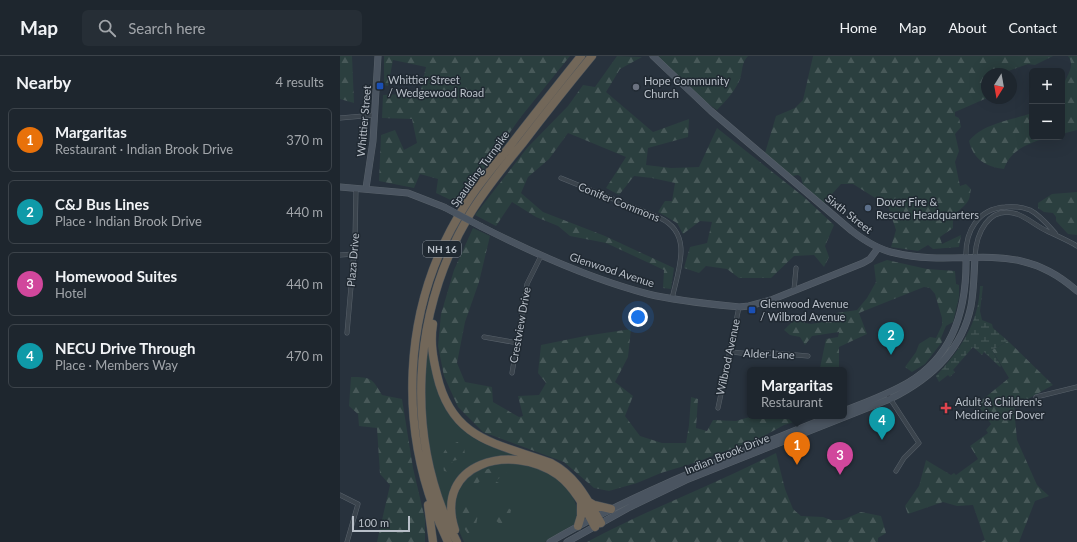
<!DOCTYPE html>
<html lang="en">
<head>
<meta charset="utf-8">
<style>
  :root { --surface:#1e262e; --page:#262e36; --text:#f1f3f6; --muted:#a1a5aa; --line:#3c434a; --accent:#8c9099 }
  body { margin:0; font-family:Lato,sans-serif; background:var(--page); color:var(--text) }
  .controls { position:absolute; right:12px; top:12px; display:grid; overflow:hidden; border-radius:6px; box-shadow:0 4px 16px #0002 }
  .controls button { width:36px; height:36px; display:grid; place-items:center; padding:0; border:0; border-bottom:1px solid var(--line); background:var(--surface); color:var(--text); font:20px sans-serif }
  .compass { position:absolute; left:641px; top:12px; width:36px; height:36px; border-radius:50%; background:var(--surface); box-shadow:0 4px 16px #0002; rotate:191deg }
  .scale { position:absolute; left:12px; bottom:10px; width:58px; box-sizing:border-box; padding-left:4px; border:2px solid #b8bfc8; border-top:0; font-size:11px; line-height:14px; white-space:nowrap; color:#b8bfc8; -webkit-text-stroke:3px #202932; paint-order:stroke }
  .you { position:absolute; left:298px; top:261px; width:14px; height:14px; margin:-10px; border:3px solid #fff; border-radius:50%; background:#1a73e8; box-shadow:0 0 0 6px #1a73e833 }
  .badge { display:grid; place-items:center; width:26px; height:26px; border-radius:50%; background:var(--accent); color:#fff; font-size:13px; font-weight:700 }
  .pin { position:absolute; translate:-50% -33px; filter:drop-shadow(0 1px 2px #0008) }
  .pin::after { content:''; position:absolute; top:21px; width:14px; height:12px; background:inherit; clip-path:polygon(0 0,100% 0,50% 100%) }
  .popup { position:absolute; left:407px; top:311px; width:100px; height:52px; box-sizing:border-box; display:grid; place-content:center; border-radius:6px; background:var(--surface); filter:drop-shadow(0 1px 3px #0005); font-size:13px; white-space:nowrap; color:var(--muted) }
  .popup b { font-size:15px; color:var(--text) }
  .popup::after { content:''; position:absolute; left:50%; top:100%; margin-left:-8px; border:8px solid transparent; border-top-color:var(--surface) }
  .list { margin:0; padding:0; list-style:none }
  h2 { display:flex; justify-content:space-between; align-items:center; height:52px; margin:0; padding:0 16px; font-size:17px }
  h2 small { font-size:13px; font-weight:400; color:var(--muted) }
  .list li { display:grid; grid-template-columns:26px 1fr auto; gap:12px; align-items:center; box-sizing:border-box; height:64px; margin:0 8px 8px; padding:0 8px; border:1px solid var(--line); border-radius:6px }
  .list b { display:block; font-size:15px; white-space:nowrap }
  .list p { margin:0; font-size:13px; white-space:nowrap; color:var(--muted) }
  .list em { font-size:13px; font-style:normal; color:var(--muted) }
  .icon { flex:none; width:22px; height:22px; fill:none; stroke:currentColor; stroke-width:2; stroke-linecap:round; stroke-linejoin:round }
  .map { position:relative; flex:none; width:737px; height:486px; overflow:hidden }
  header { display:flex; align-items:center; gap:24px; box-sizing:border-box; height:56px; padding:0 20px; background:var(--surface); border-bottom:1px solid var(--line) }
  header strong { font-size:19px }
  nav { display:flex; gap:22px; margin-inline-start:auto; font-size:14px }
  .search { width:280px; height:36px; background:var(--page); display:flex; align-items:center; gap:10px; box-sizing:border-box; padding:0 14px; border-radius:6px; color:var(--muted); font-size:15px }
  main { display:flex }
  aside { flex:1; background:var(--surface) }
  .map>svg:first-child { display:block }
</style>
</head>
<body>
<header>
<strong>Map</strong>
<div class="search"><svg class="icon" aria-label="search" viewBox="0 0 24 24"><circle cx="10" cy="10" r="6"/><path d="M15 15l6 6"/></svg>Search here</div>
<nav><a>Home</a><a>Map</a><a>About</a><a>Contact</a></nav>
</header>
<main>
<aside>
<h2>Nearby<small>4 results</small></h2>
<ul class="list">
<li><span class="badge" style="background:#e8710a">1</span><div><b>Margaritas</b><p>Restaurant · Indian Brook Drive</p></div><em>370 m</em></li>
<li><span class="badge" style="background:#0f9aa8">2</span><div><b>C&amp;J Bus Lines</b><p>Place · Indian Brook Drive</p></div><em>440 m</em></li>
<li><span class="badge" style="background:#d1479c">3</span><div><b>Homewood Suites</b><p>Hotel</p></div><em>440 m</em></li>
<li><span class="badge" style="background:#0f9aa8">4</span><div><b>NECU Drive Through</b><p>Place · Members Way</p></div><em>470 m</em></li>
</ul>
</aside>
<div class="map">
<svg width="737" height="486" viewBox="0 0 737 486">
  <defs>
    <pattern id="forest-firs" width="22" height="20" patternUnits="userSpaceOnUse"><rect width="22" height="20" fill="#2b3f3f"/><path d="M5 1l3.5 6h-7zM16 11l3.5 6h-7z" fill="#485959"/></pattern>
    <pattern id="wetland-marsh" width="20" height="14" patternUnits="userSpaceOnUse"><rect width="20" height="14" fill="#2b3f3f"/><path d="M1 5h8M5 5V1M11 12h8M15 12V8" fill="none" stroke="#485959"/></pattern>
  </defs>
  <rect width="100%" height="100%" fill="#28323d"/>
  <path fill="#2b3f3f" d="M89,279L94,320L127,374L197,405L226,424L168,401L124,420L110,458C92,428 84,372 83,337C82,318 87,298 89,279Z
    M149,408C161,408 174,406 186,408C211,412 245,440 236,467L205,486H124C114,466 108,439 127,421C133,416 142,412 149,408Z"/>
  <path fill="url(#forest-firs)" d="M0,0H12L14,47L0,43Z
    M44,0H230L180,62L119,148L96,137L98,123L80,118L74,132L39,125L41,79L55,74L64,94L77,87L72,63L42,62L43,39L80,37L86,11L53,4L48,30L44,29Z
    M277,0L302,1L280,13L266,36L313,76L349,63L348,81L308,92L306,109L331,112L359,111L377,72L464,141L494,169L485,190L489,201L484,211L474,199L454,200L431,222H399L387,213L366,210L359,217L344,212L350,191L367,187L372,166L360,165L343,178L337,167L318,156L325,145H332L335,127L312,122L294,120L279,139L266,132L286,101L228,77L209,103L188,121L181,137L203,156L265,180L334,212L331,233L323,232L324,214L266,187L230,180L218,170L196,161L172,146L156,170L135,159L187,92L228,50L243,29L255,31Z
    M318,0H408C401,7 403,15 400,23C395,35 386,45 377,54L357,40Z
    M473,0H713L695,9L688,8L660,18H647V42L615,56V60L619,62L621,71L615,78L619,95L615,106L620,130L626,128L631,133C630,137 630,141 629,143C623,156 612,152 613,172L600,181L602,188L621,179L619,191L593,193L588,189L578,195L551,191L556,174L548,150L513,128H501L484,147L463,129L461,121L458,119L452,120L425,97L436,60L455,52L463,44Z
    M728,0H737V74L722,78C722,63 720,48 722,34C723,24 737,11 728,0Z
    M692,57V81H709C691,87 671,92 664,113C646,111 633,103 629,85C643,67 672,64 692,57Z
    M737,136V179L728,178L716,165V161L713,157L704,156L698,152V147L712,138Z
    M133,172L150,180L139,226L125,266L117,307L125,326L152,331L153,346L179,361L183,360L178,340L199,339L206,327L198,317L201,289L245,280L291,273L288,301L275,326L293,340L285,360L300,380L322,387H346L349,369L351,341L358,343L356,372L367,375L373,364L396,365L413,360H475L444,369L422,381L357,406L321,417L297,427L269,435L254,432L224,406L143,376L118,351L104,320L98,290L101,258L114,214Z
    M547,204L587,213L615,215L616,228L619,229V241L613,266L606,270L601,282L602,286L585,308L572,316L565,311L576,296L579,288L590,281L596,282L602,269V262L595,238L590,232L584,231L519,257L527,278L499,291V314L480,312L486,283L498,281L499,276L472,280L465,289L460,281L450,279L444,274L460,258L465,267L471,268L488,265L497,257L517,254L527,242L536,226L534,209Z
    M668,285L713,329L674,351L677,384L697,429L709,440L695,445L679,486H641L645,484L633,449L617,450L603,446L568,458L565,450L579,430L586,404L611,419L614,417L616,419L638,403L630,390L648,377L646,374L651,368L637,348L669,322L652,294Z
    M11,321C31,321 32,322 42,339L62,343L73,412L85,463V486H37L50,429L40,418L37,372L19,370L18,358L9,350Z
    M117,386H123L125,398L122,399L120,394L117,396V404L112,405L113,413L109,416L104,415C101,398 101,394 117,386Z
    M436,397L445,433L453,453L461,460L483,461L491,464H502L521,456L541,460L546,477L538,482V486H247C308,453 374,429 436,397Z
    M151,412L167,417L155,425L161,428L158,433L150,430L142,423L135,430L130,431L129,425L141,415Z
    M129,446L139,453L134,480L128,478L118,463L124,449Z
    M153,448H163L171,454L169,463L160,468L155,464L152,456Z"/>
  <path fill="url(#wetland-marsh)" d="M640,230H643L640,255L642,264L652,268L653,272L668,285L652,294L661,310L660,311L644,296L642,299L633,291L613,314L615,316L610,321L608,319L599,326L596,320C620,294 639,267 640,230Z"/>
  <g fill="none" stroke-linecap="round" stroke-linejoin="round">
    <defs>
      <path id="street" d="M0,62L35,59
        M221,122L320,162C354,178 338,214 332,243
        M0,199L14,198
        M626,201C625,175 638,153 665,151C674,150 682,151 690,154C700,159 708,169 715,177
        M635,201C636,178 648,149 677,158C688,162 696,170 707,175C717,180 727,184 737,190
        M454,234L456,212
        M7,277L15,184L16,132
        M144,281L178,287
        M391,296L411,298L433,297L468,300
        M172,317L187,228L201,200
        M549,341L579,387L564,402L556,415
        M696,341L737,331
        M378,352L399,251
        M0,439L18,448L7,486"/>
      <path id="secondary" d="M313,0L371,55L512,175C525,185 539,194 555,197C623,213 676,180 737,235
        M0,131L68,137L104,151
        M26,132L33,85L38,0
        M142,171C195,198 251,223 308,238C337,245 369,248 399,251L409,250L431,244L523,207L530,203L538,192
        M504,355C526,346 549,338 569,326C615,299 627,251 626,201
        M210,486C299,434 395,399 491,360
        M227,486L290,451L346,424L550,343C589,324 622,295 631,250C634,234 634,217 635,201"/>
      <path id="highway" d="M93,268C90,286 93,302 97,319C112,385 157,387 211,407C236,420 247,443 261,467
        M249,446L254,449L271,453
        M88,449L93,486
        M238,470L241,460V446
        M115,474C93,407 171,386 218,419C235,432 245,452 255,471
        M108,486C56,378 60,250 126,148C139,127 155,109 170,90C193,60 217,30 241,0
        M117,486C64,383 71,257 130,158C145,133 164,110 182,88C205,58 228,29 252,0"/>
    </defs>
    <use href="#street" stroke="#59626b" stroke-width="5"/>
    <use href="#secondary" stroke="#59626b" stroke-width="7"/>
    <use href="#highway" stroke="#464f58" stroke-width="9"/>
    <use href="#street" stroke="#3b444d" stroke-width="4"/>
    <use href="#secondary" stroke="#4a5460" stroke-width="6"/>
    <use href="#highway" stroke="#726759" stroke-width="8"/>
    <defs>
      <path id="secondary-bridge" d="M104,151L142,171"/>
    </defs>
    <use href="#secondary-bridge" stroke="#59626b" stroke-width="7" stroke-linecap="butt"/>
    <use href="#secondary-bridge" stroke="#4a5460" stroke-width="6"/>
  </g>
  <g fill="#1a4fb4" stroke="#202932" stroke-width="1.5">
    <rect x="36" y="26" width="8" height="8" rx="2"/>
    <rect x="408" y="250" width="8" height="8" rx="2"/>
  </g>
  <circle fill="#6b7280" stroke="#202932" stroke-width="1.5" cx="296" cy="31" r="4"/>
  <circle fill="#5c6f8a" stroke="#202932" stroke-width="1.5" cx="528" cy="152" r="4"/>
  <path fill="#e0444e" stroke="#202932" stroke-width="1.5" d="M604 346h4v4h4v4h-4v4h-4v-4h-4v-4h4z"/>
  <g text-anchor="middle" stroke-width="3" stroke-linejoin="round" paint-order="stroke">
    <rect fill="#202932" stroke="#8a929b" stroke-width="1" x="83" y="185" width="38" height="16" rx="3"/>
    <g font-size="10" font-weight="bold" fill="#b8bfc8">
      <text x="102" y="197">NH 16</text>
    </g>
    <g font-size="11" fill="#b8bfc8" stroke="#202932" text-anchor="start">
      <text x="48" y="28">Whittier Street<tspan x="48" dy="13">/ Wedgewood Road</tspan></text>
      <text x="304" y="29">Hope Community<tspan x="304" dy="13">Church</tspan></text>
      <text x="536" y="150">Dover Fire &amp;<tspan x="536" dy="13">Rescue Headquarters</tspan></text>
      <text x="420" y="252">Glenwood Avenue<tspan x="420" dy="13">/ Wilbrod Avenue</tspan></text>
      <text x="615" y="350">Adult &amp; Children's<tspan x="615" dy="13">Medicine of Dover</tspan></text>
    </g>
    <g font-size="11" fill="#b8bfc8" stroke="#202932">
      <text transform="translate(24 65) rotate(-85)" y="4">Whittier Street</text>
      <text transform="translate(140 113) rotate(-54)" y="4">Spaulding Turnpike</text>
      <text transform="translate(279 146) rotate(22)" y="4">Conifer Commons</text>
      <text transform="translate(509 158) rotate(38)" y="4">Sixth Street</text>
      <text transform="translate(13 204) rotate(-85)" y="4">Plaza Drive</text>
      <text transform="translate(272 214) rotate(18)" y="4">Glenwood Avenue</text>
      <text transform="translate(180 269) rotate(-80)" y="4">Crestview Drive</text>
      <text transform="translate(429 298) rotate(2)" y="4">Alder Lane</text>
      <text transform="translate(388 301) rotate(-78)" y="4">Wilbrod Avenue</text>
      <text transform="translate(387 398) rotate(-22)" y="4">Indian Brook Drive</text>
    </g>
  </g>
</svg>
<div class="controls">
<button>+</button>
<button>−</button>
</div>
<svg class="compass" viewBox="-18 -18 36 36"><path d="M0-13l5 13h-10z" fill="#e53935"/><path d="M0 13l5-13h-10z" fill="#a1a5aa"/></svg>
<div class="scale">100 m</div>
<div class="you"></div>
<div class="pin badge" style="left:457px;top:409px;background:#e8710a">1</div>
<div class="popup"><b>Margaritas</b>Restaurant</div>
<div class="pin badge" style="left:551px;top:299px;background:#0f9aa8">2</div>
<div class="pin badge" style="left:500px;top:419px;background:#d1479c">3</div>
<div class="pin badge" style="left:542px;top:384px;background:#0f9aa8">4</div>
</div>
</main>
</body>
</html>
